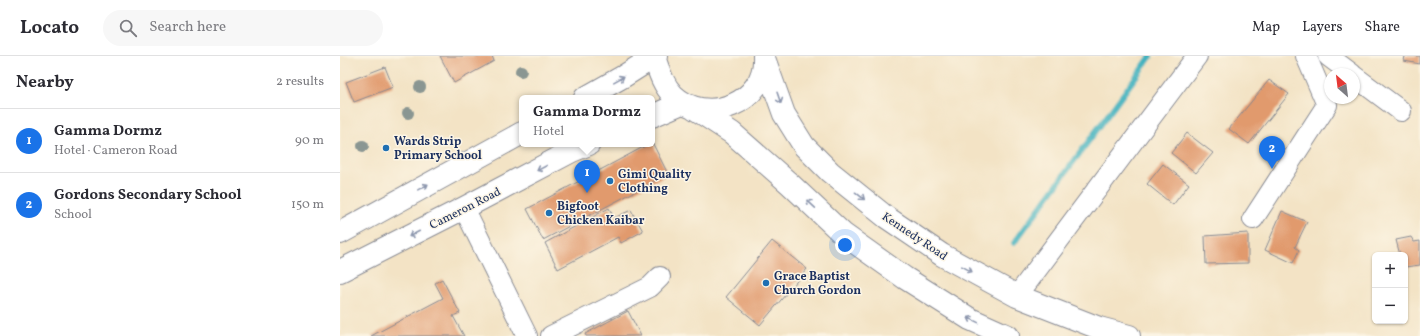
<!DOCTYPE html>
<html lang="en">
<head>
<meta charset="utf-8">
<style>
  :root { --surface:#fff; --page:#f7f7f7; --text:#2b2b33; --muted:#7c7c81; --line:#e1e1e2; --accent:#1a73e8 }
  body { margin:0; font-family:Vollkorn,serif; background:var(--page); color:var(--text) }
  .controls { position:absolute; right:12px; bottom:12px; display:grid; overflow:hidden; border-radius:6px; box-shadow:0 1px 3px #0004 }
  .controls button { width:36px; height:36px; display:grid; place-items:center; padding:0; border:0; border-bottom:1px solid var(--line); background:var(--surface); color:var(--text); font:20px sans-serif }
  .compass { position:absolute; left:984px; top:12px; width:36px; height:36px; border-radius:50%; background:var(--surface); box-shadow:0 1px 3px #0004; rotate:332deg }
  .you { position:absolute; left:505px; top:189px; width:14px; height:14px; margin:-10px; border:3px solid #fff; border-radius:50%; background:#1a73e8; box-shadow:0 0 0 6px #1a73e833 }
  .badge { display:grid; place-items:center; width:26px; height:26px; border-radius:50%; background:var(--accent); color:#fff; font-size:13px; font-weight:700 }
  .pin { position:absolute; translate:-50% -33px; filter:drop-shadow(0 1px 2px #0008) }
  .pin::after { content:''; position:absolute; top:21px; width:14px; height:12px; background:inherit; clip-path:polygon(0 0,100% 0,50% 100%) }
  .popup { position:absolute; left:179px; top:39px; width:136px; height:52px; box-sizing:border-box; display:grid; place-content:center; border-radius:6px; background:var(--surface); filter:drop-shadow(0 1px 3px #0005); font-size:13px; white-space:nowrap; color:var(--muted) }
  .popup b { font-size:15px; color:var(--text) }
  .popup::after { content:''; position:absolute; left:50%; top:100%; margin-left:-8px; border:8px solid transparent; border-top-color:var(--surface) }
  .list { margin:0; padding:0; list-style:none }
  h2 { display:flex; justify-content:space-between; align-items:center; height:52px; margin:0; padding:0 16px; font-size:17px }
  h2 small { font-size:13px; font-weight:400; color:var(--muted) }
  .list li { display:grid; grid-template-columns:26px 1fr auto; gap:12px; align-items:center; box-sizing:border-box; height:64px; padding:0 16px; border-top:1px solid var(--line) }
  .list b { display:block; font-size:15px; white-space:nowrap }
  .list p { margin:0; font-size:13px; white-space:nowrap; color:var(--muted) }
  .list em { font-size:13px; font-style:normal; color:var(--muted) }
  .icon { flex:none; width:22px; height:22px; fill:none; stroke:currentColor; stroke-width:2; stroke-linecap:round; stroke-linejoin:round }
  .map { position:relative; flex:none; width:1080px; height:280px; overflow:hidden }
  header { display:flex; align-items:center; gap:24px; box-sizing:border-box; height:56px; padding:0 20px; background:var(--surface); border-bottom:1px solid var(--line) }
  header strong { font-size:19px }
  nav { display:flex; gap:22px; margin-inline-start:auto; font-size:14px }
  .search { width:280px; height:36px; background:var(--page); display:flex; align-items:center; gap:10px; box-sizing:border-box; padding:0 14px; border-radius:22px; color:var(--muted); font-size:15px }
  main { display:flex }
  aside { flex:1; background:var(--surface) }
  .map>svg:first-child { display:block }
</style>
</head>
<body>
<header>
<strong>Locato</strong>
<div class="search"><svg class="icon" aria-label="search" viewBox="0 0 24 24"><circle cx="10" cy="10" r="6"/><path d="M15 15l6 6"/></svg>Search here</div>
<nav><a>Map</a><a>Layers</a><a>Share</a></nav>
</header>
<main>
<aside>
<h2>Nearby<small>2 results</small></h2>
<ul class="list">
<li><span class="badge">1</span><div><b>Gamma Dormz</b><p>Hotel · Cameron Road</p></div><em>90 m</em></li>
<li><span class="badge">2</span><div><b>Gordons Secondary School</b><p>School</p></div><em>150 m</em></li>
</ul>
</aside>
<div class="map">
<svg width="1080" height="280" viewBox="0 0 1080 280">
  <rect width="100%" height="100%" fill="#fcf5e5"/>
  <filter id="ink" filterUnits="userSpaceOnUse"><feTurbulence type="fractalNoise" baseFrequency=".025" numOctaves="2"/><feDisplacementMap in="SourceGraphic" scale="8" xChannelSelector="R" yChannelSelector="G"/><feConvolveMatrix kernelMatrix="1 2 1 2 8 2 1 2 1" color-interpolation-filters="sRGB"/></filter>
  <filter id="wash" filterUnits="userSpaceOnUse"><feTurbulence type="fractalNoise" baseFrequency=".012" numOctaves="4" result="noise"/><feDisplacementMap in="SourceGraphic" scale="16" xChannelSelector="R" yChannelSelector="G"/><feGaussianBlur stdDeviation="0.9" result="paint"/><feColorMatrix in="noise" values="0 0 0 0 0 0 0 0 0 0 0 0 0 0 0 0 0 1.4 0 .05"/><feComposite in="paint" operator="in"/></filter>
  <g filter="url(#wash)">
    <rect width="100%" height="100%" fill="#f3e3c5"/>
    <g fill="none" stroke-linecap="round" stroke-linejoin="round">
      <path stroke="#43b2bf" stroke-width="5.5" d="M674,187L811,0"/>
    </g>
    <g id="blocks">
      <path fill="#e19a6d" d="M100,0H152L154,5L114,27Z
        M1065,0H1080V8L1064,5Z
        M45,11L53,31L14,46L6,26Z
        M929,24L949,38L909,88L889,73Z
        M847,77L873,97L856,117L831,97Z
        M309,88H313L328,118L203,184L187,153Z
        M823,108L849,128L833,149L807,128Z
        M269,152L274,162L291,154L303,175L281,187L278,181L218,213L205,187Z
        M942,155L967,166L955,191L959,194L953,207L925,194Z
        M908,177V207L866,208L865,180Z
        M1071,181L1074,186L1080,185V209L1065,211V199H1060L1056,184Z
        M432,185L467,213L420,269L386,241Z
        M102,223L120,257L113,260L124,280H31L103,242L95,227Z
        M288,255L301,280H246L245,278Z"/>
    </g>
  </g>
  <g filter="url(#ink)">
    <use href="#blocks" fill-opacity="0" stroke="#878992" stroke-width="1"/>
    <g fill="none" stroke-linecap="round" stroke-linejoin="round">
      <defs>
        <path id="minor" d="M988,0L1012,18
          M1014,20L1061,55
          M124,152L187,280
          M913,163L987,49L966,0
          M677,240L857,0
          M211,280L310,231L320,221"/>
        <path id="major" d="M316,0L314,1C319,15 323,29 333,39C366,71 427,47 424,0
          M425,5L444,58L464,90L490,116L546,161L602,199L677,240L759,272L789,280
          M245,42L284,20L314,1
          M354,52L392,77L450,128L503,178L565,222L630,263L668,280
          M312,60L342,47
          M0,177L182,77
          M0,215L124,152L232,95L249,88"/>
      </defs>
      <use href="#minor" stroke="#878992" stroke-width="22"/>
      <use href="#major" stroke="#878992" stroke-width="24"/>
      <use href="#minor" stroke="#fff" stroke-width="20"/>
      <use href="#major" stroke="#fff" stroke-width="22"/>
    </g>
    <g fill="#8a9692">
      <circle cx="181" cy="15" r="6"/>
      <circle cx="80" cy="31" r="6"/>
      <circle cx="68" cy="57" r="6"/>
      <circle cx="23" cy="90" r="6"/>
    </g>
    <defs><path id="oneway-shaft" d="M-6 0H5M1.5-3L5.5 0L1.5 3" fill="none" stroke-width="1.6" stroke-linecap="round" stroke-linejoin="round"/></defs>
    <g stroke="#8d97ae">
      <use href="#oneway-shaft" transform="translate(279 23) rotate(-29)"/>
      <use href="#oneway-shaft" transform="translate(439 42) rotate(71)"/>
      <use href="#oneway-shaft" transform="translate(202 112) rotate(152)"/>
      <use href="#oneway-shaft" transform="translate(83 131) rotate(-29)"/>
      <use href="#oneway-shaft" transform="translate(520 140) rotate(39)"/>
      <use href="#oneway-shaft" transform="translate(471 148) rotate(-137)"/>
      <use href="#oneway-shaft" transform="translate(74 178) rotate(153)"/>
      <use href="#oneway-shaft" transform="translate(627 213) rotate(29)"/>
      <use href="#oneway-shaft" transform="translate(633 264) rotate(-154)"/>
    </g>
  </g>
  <g fill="#1f6fb2" stroke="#fcf5e5" stroke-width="1.5">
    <circle cx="46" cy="92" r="4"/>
    <circle cx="270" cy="125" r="4"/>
    <circle cx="209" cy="157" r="4"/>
    <circle cx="426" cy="227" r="4"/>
  </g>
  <g text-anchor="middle" stroke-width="3" stroke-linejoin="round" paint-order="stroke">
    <g font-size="12" font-weight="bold" fill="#1b2f5e" stroke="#fcf5e5" text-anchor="start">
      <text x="54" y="89">Wards Strip<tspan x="54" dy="14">Primary School</tspan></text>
      <text x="278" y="122">Gimi Quality<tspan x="278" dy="14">Clothing</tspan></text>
      <text x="217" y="154">Bigfoot<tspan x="217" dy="14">Chicken Kaibar</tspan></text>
      <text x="434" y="224">Grace Baptist<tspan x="434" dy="14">Church Gordon</tspan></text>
    </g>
    <g font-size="12" fill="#1b2f5e" stroke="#fcf5e5">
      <text transform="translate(125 152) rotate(-27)" y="4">Cameron Road</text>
      <text transform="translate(575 180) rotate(34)" y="4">Kennedy Road</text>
    </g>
  </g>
</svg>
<div class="controls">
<button>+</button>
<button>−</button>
</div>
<svg class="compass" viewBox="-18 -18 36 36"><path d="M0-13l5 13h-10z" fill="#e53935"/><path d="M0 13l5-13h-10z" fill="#7c7c81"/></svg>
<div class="you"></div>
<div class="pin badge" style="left:247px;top:137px">1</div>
<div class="popup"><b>Gamma Dormz</b>Hotel</div>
<div class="pin badge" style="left:932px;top:113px">2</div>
</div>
</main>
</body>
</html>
